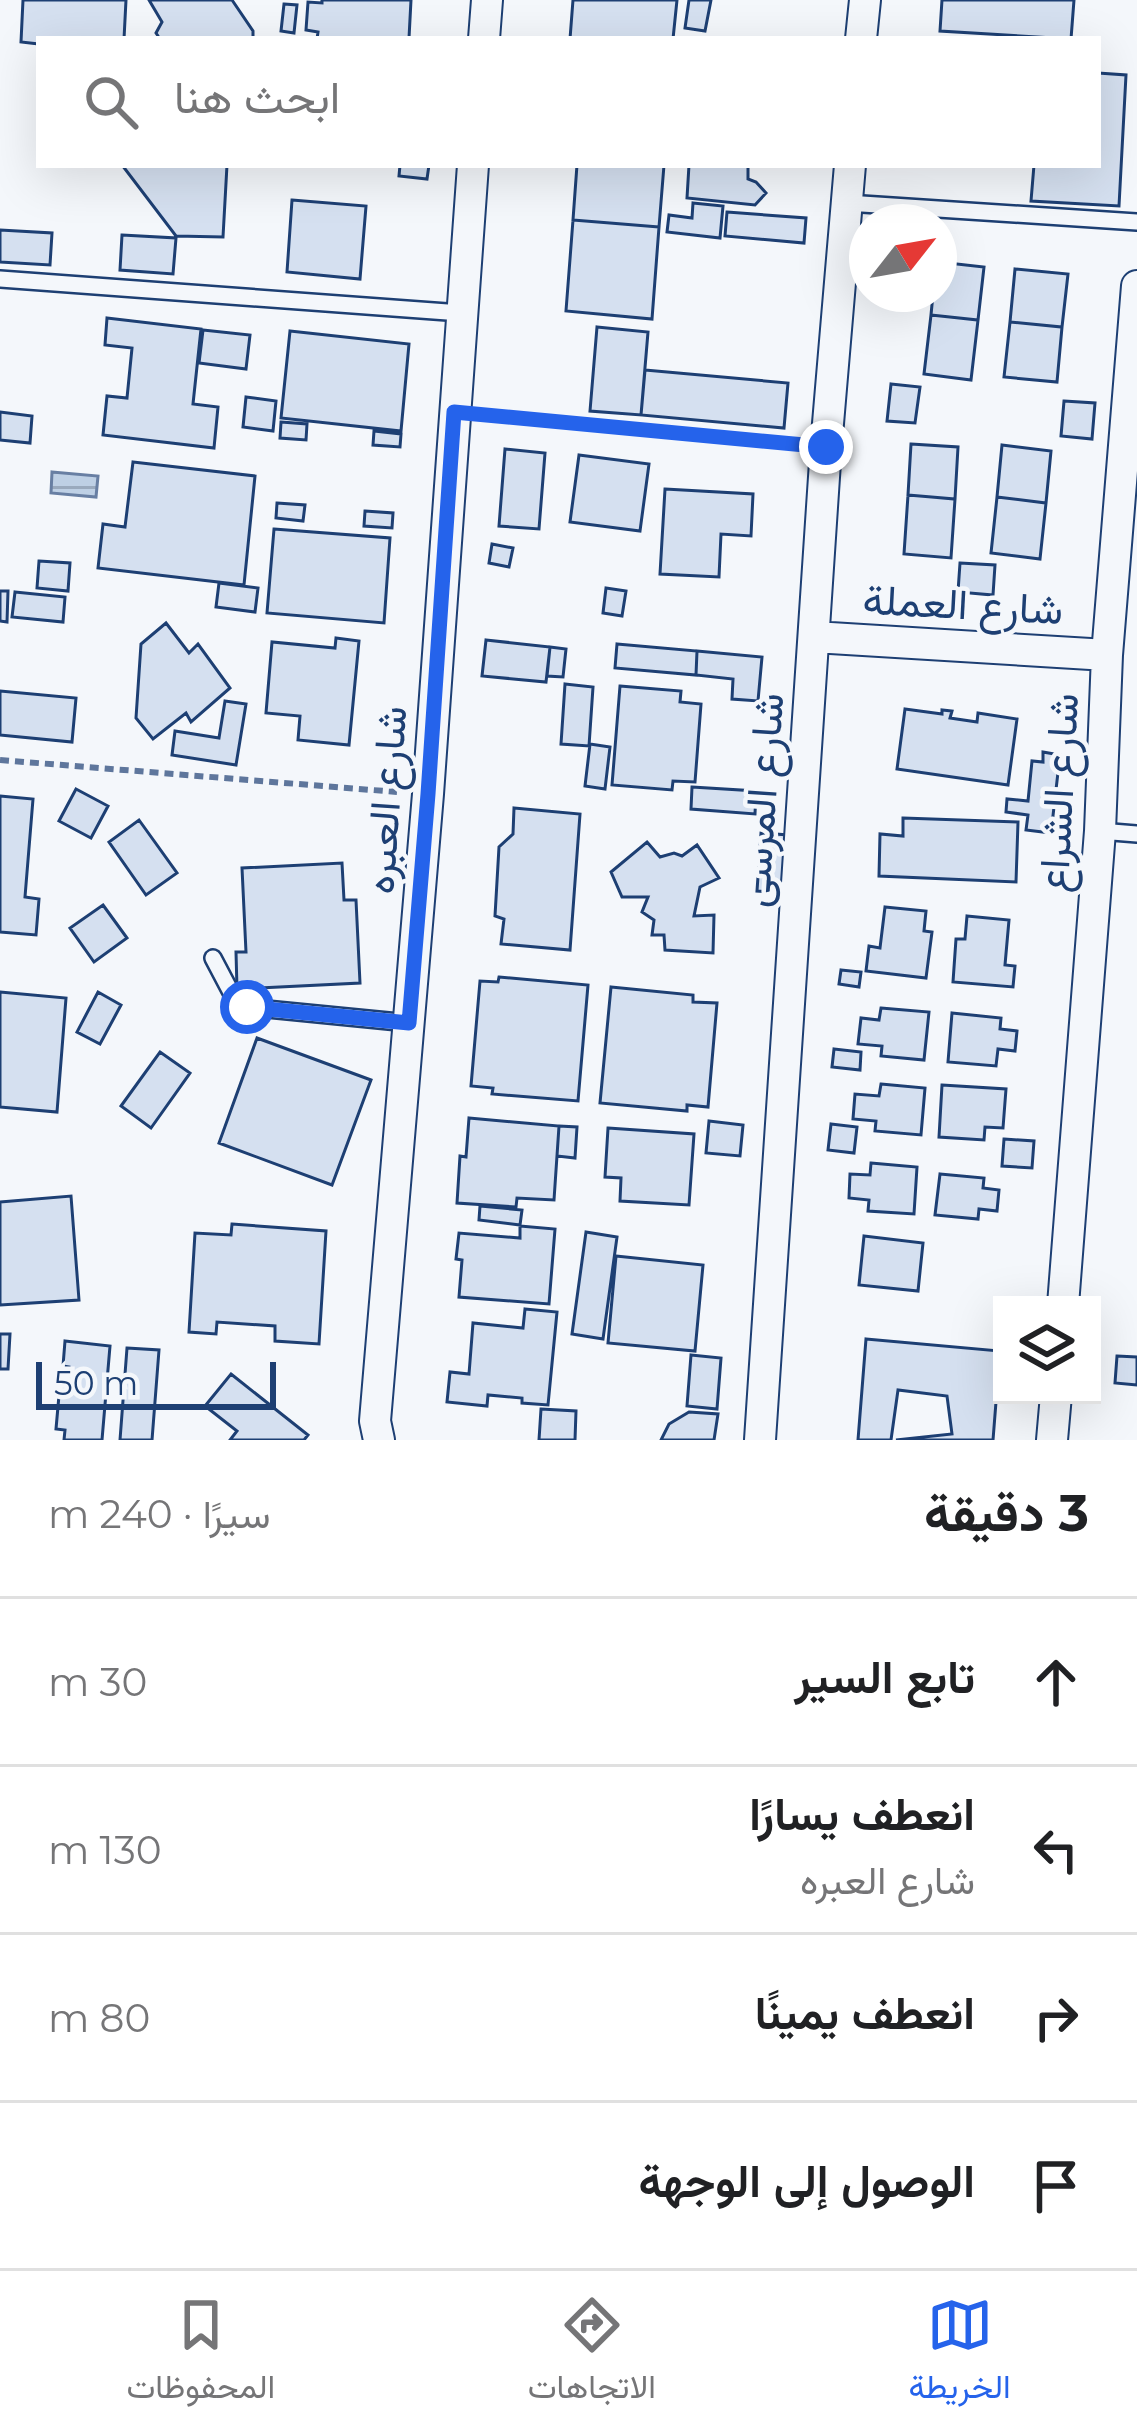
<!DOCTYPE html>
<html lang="ar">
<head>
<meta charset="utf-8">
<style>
  :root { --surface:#fff; --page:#f6f6f6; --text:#202124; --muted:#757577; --line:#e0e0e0; --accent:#2563eb }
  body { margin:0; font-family:Montserrat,Vazirmatn,sans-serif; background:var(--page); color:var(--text); direction:rtl }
  .controls { position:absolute; right:36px; bottom:36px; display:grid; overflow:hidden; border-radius:0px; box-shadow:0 12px 48px #0002 }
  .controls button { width:108px; height:108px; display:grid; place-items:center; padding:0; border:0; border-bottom:3px solid var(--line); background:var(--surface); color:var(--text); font:60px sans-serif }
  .compass { position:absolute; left:849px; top:204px; width:108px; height:108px; border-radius:50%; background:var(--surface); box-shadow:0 12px 48px #0002; rotate:59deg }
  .scale { position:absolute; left:36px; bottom:30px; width:240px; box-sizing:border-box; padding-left:12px; border:6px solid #1d3f73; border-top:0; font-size:33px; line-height:42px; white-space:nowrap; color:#1d3f73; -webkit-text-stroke:9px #f4f7fb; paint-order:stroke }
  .stop { position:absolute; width:36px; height:36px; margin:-27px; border:9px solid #2563eb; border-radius:50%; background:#fff }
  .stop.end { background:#2563eb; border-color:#fff; box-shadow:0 3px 12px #0008 }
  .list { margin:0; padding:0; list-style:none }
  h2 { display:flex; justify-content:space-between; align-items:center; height:156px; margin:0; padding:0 48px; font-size:51px }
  h2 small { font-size:39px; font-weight:400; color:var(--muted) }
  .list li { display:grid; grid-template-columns:78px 1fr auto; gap:36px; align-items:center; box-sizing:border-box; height:168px; padding:0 48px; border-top:3px solid var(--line) }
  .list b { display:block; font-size:45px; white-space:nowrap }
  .list p { margin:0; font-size:39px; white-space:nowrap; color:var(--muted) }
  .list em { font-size:39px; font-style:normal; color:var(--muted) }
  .icon { flex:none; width:66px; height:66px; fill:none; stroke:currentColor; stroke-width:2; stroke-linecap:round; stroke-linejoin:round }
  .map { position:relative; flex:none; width:1137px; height:1440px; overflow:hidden; direction:ltr }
  .search { position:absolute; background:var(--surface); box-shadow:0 12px 48px #0002; left:36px; right:36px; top:36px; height:132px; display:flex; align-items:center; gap:30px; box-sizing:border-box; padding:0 42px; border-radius:0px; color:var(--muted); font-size:45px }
  .sheet { height:828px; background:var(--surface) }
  nav { display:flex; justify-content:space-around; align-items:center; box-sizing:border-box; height:168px; border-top:3px solid var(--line); background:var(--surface); font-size:33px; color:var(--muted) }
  nav a { display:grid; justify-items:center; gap:6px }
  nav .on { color:var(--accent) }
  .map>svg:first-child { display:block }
</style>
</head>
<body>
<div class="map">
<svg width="1137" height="1440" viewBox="0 0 1137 1440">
  <defs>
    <pattern id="water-rules" width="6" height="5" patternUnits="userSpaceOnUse" patternTransform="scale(3)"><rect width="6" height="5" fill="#bed0e5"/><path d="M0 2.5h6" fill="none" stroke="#9aaabe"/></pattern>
  </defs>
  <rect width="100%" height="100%" fill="#f4f7fb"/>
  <path fill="url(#water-rules)" stroke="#687fa3" stroke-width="3" d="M52,472L98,476L96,497L51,493Z"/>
  <path fill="#d5e0f0" stroke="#1d3f73" stroke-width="3" d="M23,0H126L124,39H39V44L21,42Z
    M149,0H232L253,31V39H160L156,33L162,22Z
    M322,0H411L409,38L317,39L318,32L306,30L308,2L322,3Z
    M573,0H677L673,39H570Z
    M689,0H711L705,31L685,28Z
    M942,0H1074L1071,39L940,31Z
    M284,4L297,5L294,33L281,31Z
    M1098,73L1126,75L1119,206L1031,201L1034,165H1098Z
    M122,165H227L223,237L176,236Z
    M400,165H429L427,179L399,176Z
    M577,165H664L659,227L573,220Z
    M689,165H748V179L756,182L766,193L755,205L687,198Z
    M292,200L366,206L360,279L287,272Z
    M693,203L723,206L720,238L667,232L669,215L692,218Z
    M727,212L806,218L804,243L725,236Z
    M573,220L659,227L652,319L566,311Z
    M0,230L52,233L50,265L0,262Z
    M122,235L176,238L173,274L120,270Z
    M939,262L984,267L978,320L931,315L933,294H939Z
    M1015,269L1068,274L1062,327L1010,322Z
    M931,315L978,320L971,380L924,374Z
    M107,318L201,329L193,404L218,407L214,448L103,435L107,396L127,398L132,348L105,345Z
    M1010,322L1062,327L1057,382L1004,377Z
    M597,327L648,332L641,415L590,411Z
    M203,330L250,335L246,369L199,363Z
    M290,331L409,344L401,431L281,418Z
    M645,370L788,383L784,428L641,415Z
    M891,384L920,387L915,423L887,421Z
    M246,397L276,401L273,431L243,427Z
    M1064,401L1095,403L1092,439L1061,436Z
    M0,412L32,416L30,443L0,440Z
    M281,422L307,424L306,440L280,438Z
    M374,431L401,434L400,447L373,445Z
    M911,444L958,447L955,499L908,495Z
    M1002,445L1051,451L1046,503L997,497Z
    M505,449L545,453L539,529L499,526Z
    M579,455L649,464L640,531L570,522Z
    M133,462L255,476L244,585L98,568L103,524L125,527Z
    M665,489L753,494L751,536L721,534L719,577L660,574Z
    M908,495L955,499L951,558L904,554Z
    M997,497L1046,503L1040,559L991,553Z
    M277,503L305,505L303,521L276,518Z
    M365,511L393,513L392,528L364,526Z
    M274,529L390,538L384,623L267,613Z
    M492,544L513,548L509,567L489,563Z
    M39,561L70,563L68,591L37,588Z
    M960,563L995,565L993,595L958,592Z
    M219,583L258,588L255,612L216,607Z
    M606,588L626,591L622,616L603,613Z
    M0,591H8L7,622L0,621Z
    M15,592L65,597L63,622L12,617Z
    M166,623L189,653L198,644L230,688L191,722L186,713L153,739L136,718L141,644Z
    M336,638L359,641L349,745L298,740L300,716L266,713L272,642L335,648Z
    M486,640L550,647L546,682L482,676Z
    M617,644L697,651L696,675L615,668Z
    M550,647L566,649L563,677L547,676Z
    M697,651L762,657L758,701L732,699L733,679L696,675Z
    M565,684L593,687L589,746L561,744Z
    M620,686L681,691L680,702L701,704L695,782L673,781L672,790L612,785Z
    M0,691L76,698L72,742L0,735Z
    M225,701L246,704L236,765L172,755L175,731L219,738Z
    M905,709L942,714V710L952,711L950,718L977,722L978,713L1017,719L1008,785L897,769Z
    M590,744L610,747L605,789L585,786Z
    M1043,752L1060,755L1051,833L1026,830L1028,815L1006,812L1007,799L1028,801L1032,761L1043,762Z
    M692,787L756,791L755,814L691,809Z
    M76,789L108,806L91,838L59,821Z
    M0,796L33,799L25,897L39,899L36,935L0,932Z
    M514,808L580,814L570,950L501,944L504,919L495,916L499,847L513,834Z
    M903,818L1018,822L1016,882L879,876L880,834L903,836Z
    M139,820L177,873L146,895L109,842Z
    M761,833L788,835L785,893L757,891Z
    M647,842L660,857L674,853L682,856L697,845L719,878L700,887L694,916L714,915L713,953L665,950L664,935H652L654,920L642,912L648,897H622L611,872Z
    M342,863L344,900H356L360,983L237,989L236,952H246L242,868Z
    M103,905L127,938L94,962L70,928Z
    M885,907L926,911L924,931L932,932L926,978L866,971L869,946L880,948Z
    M967,916L1009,920L1005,965L1015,966L1013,987L953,982L956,939H965Z
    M841,970L861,972L859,987L839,984Z
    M499,977L588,985L578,1101L492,1094L493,1088L471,1086L480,981L498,982Z
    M611,987L693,995V1002L717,1003L708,1107L687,1105V1111L600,1103Z
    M0,992L66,998L57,1112L0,1107Z
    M98,992L121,1005L100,1044L77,1032Z
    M881,1008L929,1012L924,1060L881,1056L882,1046L858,1044L861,1018L879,1020Z
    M952,1013L1001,1018L1000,1029L1017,1031L1015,1051L998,1049L996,1066L948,1062Z
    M257,1038L371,1080L332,1185L219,1143Z
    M834,1049L861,1052L860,1070L832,1067Z
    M160,1052L190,1073L151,1128L121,1106Z
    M881,1084L925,1088L921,1135L875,1131L876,1121L853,1119L855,1094L879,1096Z
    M942,1085L1006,1089L1003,1128L985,1127L984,1140L939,1137Z
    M469,1118L559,1126L554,1200L517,1198L516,1207L457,1203L460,1156L466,1157Z
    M709,1121L743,1125L740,1156L706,1153Z
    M831,1124L857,1127L854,1153L828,1150Z
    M559,1126L577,1127L575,1158L557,1156Z
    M608,1128L694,1134L689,1205L620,1201L621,1178L605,1177Z
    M1004,1139L1034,1141L1032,1168L1002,1166Z
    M871,1163L917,1167L914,1214L868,1211L869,1200L849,1198L850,1174L870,1175Z
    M940,1174L984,1178L983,1188L999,1190L997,1211L979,1209L978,1219L935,1215Z
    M71,1196L79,1300L0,1305V1202Z
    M480,1206L522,1210L520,1225L479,1220Z
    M232,1224L326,1231L319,1344L275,1341V1326L217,1322L216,1334L189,1332L195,1233L231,1235Z
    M520,1226L555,1229L549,1304L459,1297L462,1260L456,1259L459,1233L520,1238Z
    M586,1232L617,1237L603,1339L572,1334Z
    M864,1236L923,1243L918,1291L859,1285Z
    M616,1256L703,1265L695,1351L608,1343Z
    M525,1309L557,1312L548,1405L522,1403V1398L488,1395L487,1406L447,1402L450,1372L469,1374L473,1323L523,1328Z
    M0,1334H10L8,1369H0Z
    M866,1339L1000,1351L993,1440H896L952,1434L947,1396L898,1390L891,1440H858Z
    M65,1341L110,1346L102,1440H64L65,1430L56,1429L60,1384L67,1385L69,1367L63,1366Z
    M127,1348L159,1350L152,1440H120Z
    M691,1355L721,1358L717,1409L687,1406Z
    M1117,1356L1137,1357V1385L1115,1383Z
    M231,1374L308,1435L304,1440H230L237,1431L205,1406Z
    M541,1409L576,1411L575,1440H539Z
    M689,1412L718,1414L714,1440H661L669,1424Z"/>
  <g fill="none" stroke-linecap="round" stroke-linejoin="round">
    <defs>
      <path id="service" d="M847,203L1137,222
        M0,279L461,313
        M1100,831L1137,834
        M213,958L233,996L247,1007L409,1023"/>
      <path id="minor" d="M484,39L487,0
        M861,39L865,0
        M814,637L1107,655
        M1063,1305L1100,831L1107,655L1137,286
        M379,1440L375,1421L428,794L473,165
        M760,1440L826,447L850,165
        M1052,1440L1056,1395"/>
    </defs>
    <use href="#service" stroke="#1d3f73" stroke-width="20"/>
    <use href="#minor" stroke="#1d3f73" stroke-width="34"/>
    <path stroke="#5e769c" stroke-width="6" stroke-dasharray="9 6" stroke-linecap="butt" d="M481,414L797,444
      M0,760L397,792"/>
    <use href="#service" stroke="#f4f7fb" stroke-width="15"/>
    <use href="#minor" stroke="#f4f7fb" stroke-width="30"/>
  </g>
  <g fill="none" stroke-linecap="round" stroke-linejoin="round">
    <path stroke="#2563eb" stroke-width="15" d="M247,1007L409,1023L428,794L454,412L826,447"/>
  </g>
  <g text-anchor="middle" stroke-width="9" stroke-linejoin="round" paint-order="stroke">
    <g font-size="42" fill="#1d3f73" stroke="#f4f7fb">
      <text transform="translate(963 604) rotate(3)" y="15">شارع العملة</text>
      <text transform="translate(1058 793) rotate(-87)" y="15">شارع الشراع</text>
      <text transform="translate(385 800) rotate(-86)" y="15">شارع العبره</text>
      <text transform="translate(761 800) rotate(-86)" y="15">شارع المرسى</text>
    </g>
  </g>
</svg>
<div class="controls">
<button><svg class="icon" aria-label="layers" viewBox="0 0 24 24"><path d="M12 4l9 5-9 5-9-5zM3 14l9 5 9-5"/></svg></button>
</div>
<svg class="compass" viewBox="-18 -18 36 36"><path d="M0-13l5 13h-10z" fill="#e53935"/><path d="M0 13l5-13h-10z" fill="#757577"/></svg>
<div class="scale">50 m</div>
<div class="stop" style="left:247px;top:1007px"></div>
<div class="stop end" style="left:826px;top:447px"></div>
<div class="search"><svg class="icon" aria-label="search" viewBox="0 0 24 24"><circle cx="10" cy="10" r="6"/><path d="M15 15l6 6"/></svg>ابحث هنا</div>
</div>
<section class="sheet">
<h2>3 دقيقة<small>سيرًا · 240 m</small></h2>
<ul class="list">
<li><svg class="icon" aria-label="ahead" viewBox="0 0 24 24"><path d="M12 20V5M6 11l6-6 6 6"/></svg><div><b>تابع السير</b></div><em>30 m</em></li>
<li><svg class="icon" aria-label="left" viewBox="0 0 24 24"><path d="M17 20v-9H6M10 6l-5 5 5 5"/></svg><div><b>انعطف يسارًا</b><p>شارع العبره</p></div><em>130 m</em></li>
<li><svg class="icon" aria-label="right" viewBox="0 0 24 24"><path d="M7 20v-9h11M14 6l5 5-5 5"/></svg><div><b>انعطف يمينًا</b></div><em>80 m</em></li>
<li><svg class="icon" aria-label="arrive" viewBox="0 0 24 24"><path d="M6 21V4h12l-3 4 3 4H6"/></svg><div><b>الوصول إلى الوجهة</b></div></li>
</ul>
</section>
<nav>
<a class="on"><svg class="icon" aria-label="map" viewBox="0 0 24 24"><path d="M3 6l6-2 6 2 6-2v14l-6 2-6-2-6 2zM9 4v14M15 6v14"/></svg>الخريطة</a>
<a><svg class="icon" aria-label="directions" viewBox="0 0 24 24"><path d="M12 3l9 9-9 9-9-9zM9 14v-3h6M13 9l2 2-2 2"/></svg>الاتجاهات</a>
<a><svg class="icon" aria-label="saved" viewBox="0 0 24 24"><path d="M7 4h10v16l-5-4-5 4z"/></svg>المحفوظات</a>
</nav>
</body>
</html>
